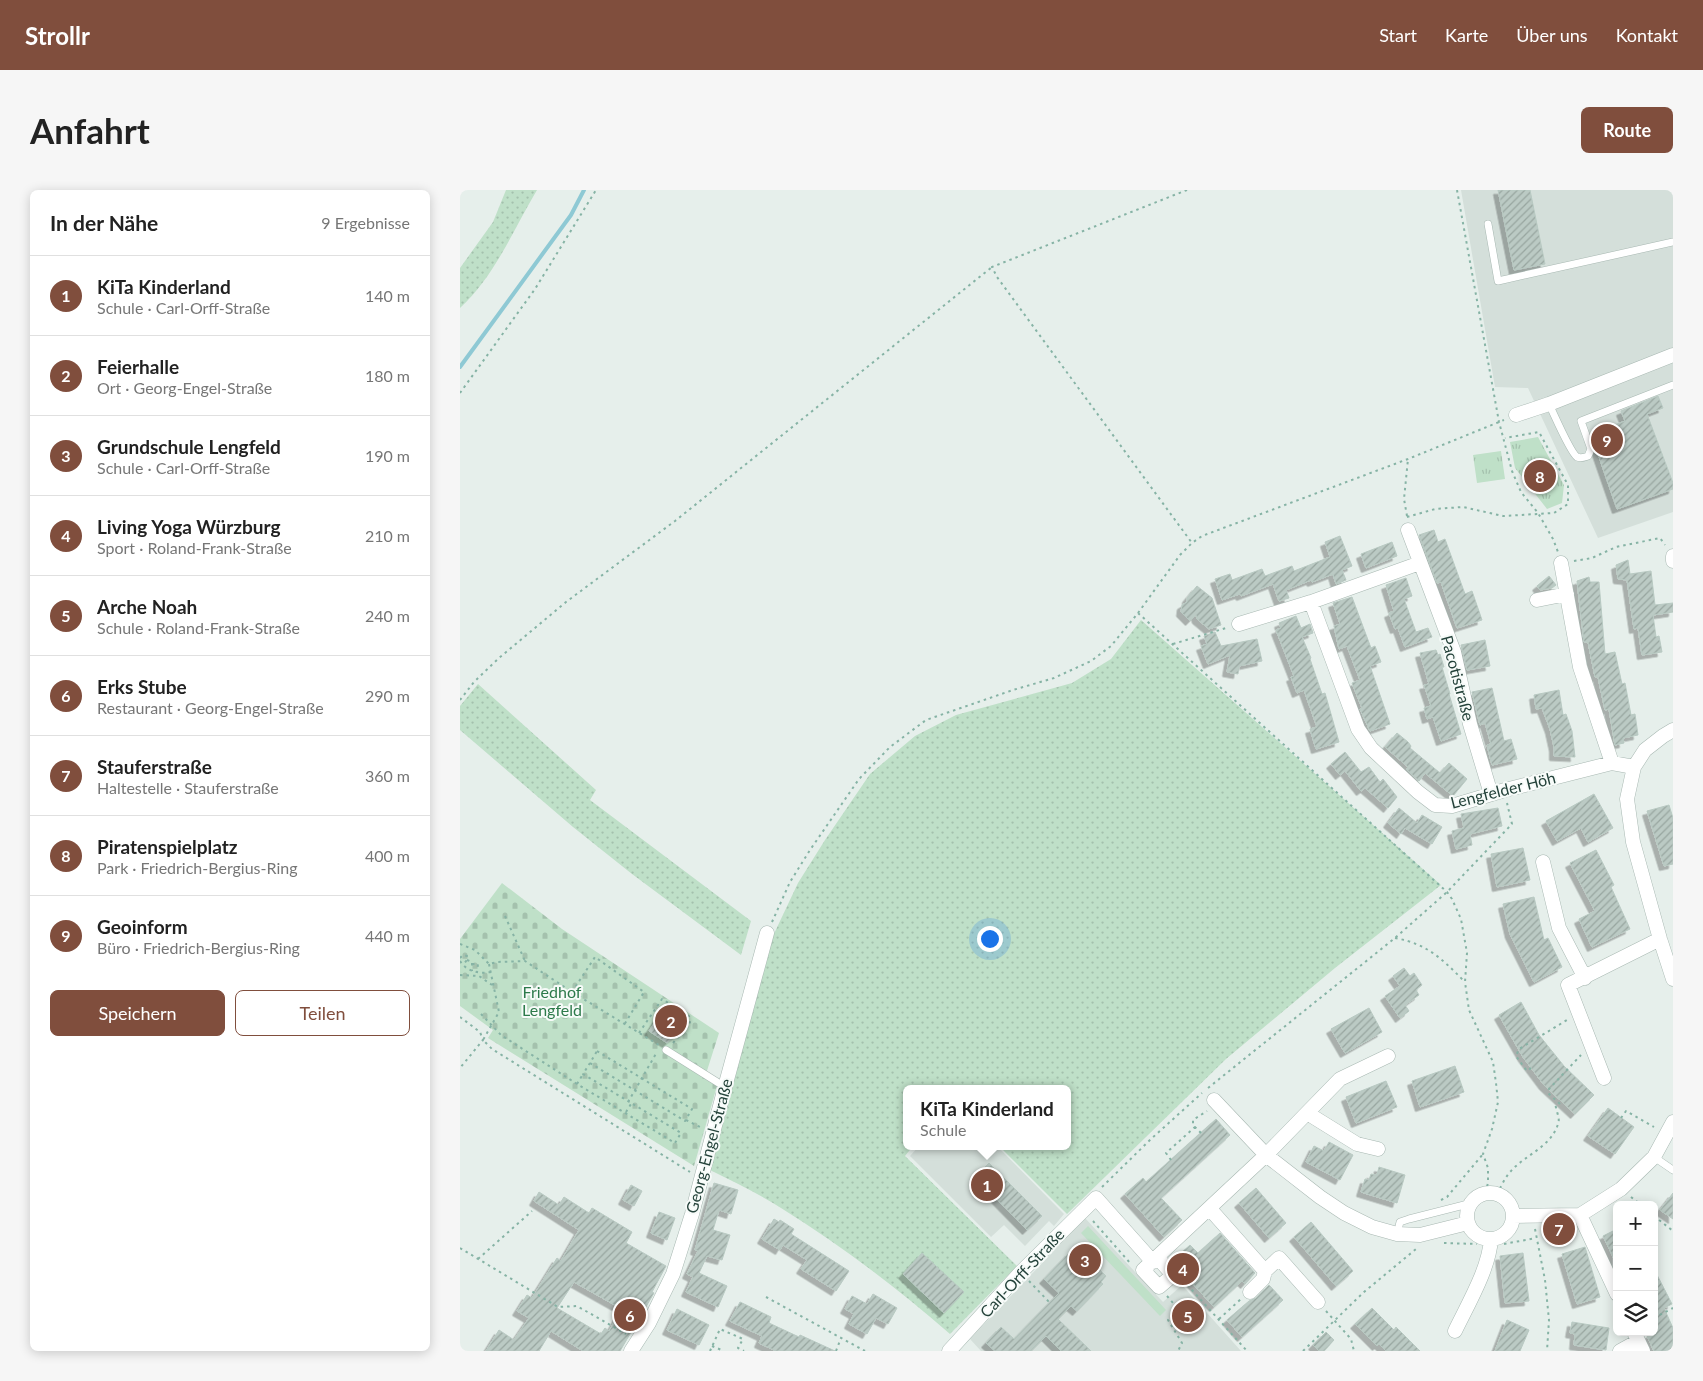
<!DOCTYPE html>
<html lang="de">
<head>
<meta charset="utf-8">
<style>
  :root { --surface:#fff; --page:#f6f6f6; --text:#222; --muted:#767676; --line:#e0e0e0; --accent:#804e3d }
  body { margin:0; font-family:Lato,sans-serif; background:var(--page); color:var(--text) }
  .controls { position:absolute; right:15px; bottom:15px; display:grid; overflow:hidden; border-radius:8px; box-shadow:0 2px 12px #0003 }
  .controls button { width:45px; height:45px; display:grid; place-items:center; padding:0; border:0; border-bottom:1px solid var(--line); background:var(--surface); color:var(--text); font:25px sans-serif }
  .you { position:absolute; left:529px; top:748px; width:18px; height:18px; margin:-12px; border:4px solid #fff; border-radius:50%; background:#1a73e8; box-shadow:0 0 0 8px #1a73e833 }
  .badge { display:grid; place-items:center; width:32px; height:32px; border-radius:50%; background:var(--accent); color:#fff; font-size:16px; font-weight:700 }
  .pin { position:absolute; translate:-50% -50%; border:2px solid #fff; box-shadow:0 1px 5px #0006 }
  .popup { position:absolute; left:443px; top:895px; width:168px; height:65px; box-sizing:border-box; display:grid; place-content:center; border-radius:8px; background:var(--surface); filter:drop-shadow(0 1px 4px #0005); font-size:16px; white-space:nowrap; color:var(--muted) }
  .popup b { font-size:19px; color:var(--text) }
  .popup::after { content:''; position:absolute; left:50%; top:100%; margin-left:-10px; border:10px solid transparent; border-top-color:var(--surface) }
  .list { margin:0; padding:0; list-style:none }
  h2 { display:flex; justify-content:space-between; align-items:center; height:65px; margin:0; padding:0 20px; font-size:21px }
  h2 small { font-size:16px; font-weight:400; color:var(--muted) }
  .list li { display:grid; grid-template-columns:32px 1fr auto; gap:15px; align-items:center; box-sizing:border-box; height:80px; padding:0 20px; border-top:1px solid var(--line) }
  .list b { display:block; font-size:19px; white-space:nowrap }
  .list p { margin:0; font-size:16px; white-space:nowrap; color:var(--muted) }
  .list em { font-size:16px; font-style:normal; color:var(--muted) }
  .actions { display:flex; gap:10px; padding:15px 20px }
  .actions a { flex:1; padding:11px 0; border:1px solid var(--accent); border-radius:8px; text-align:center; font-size:18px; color:var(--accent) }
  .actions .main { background:var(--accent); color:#fff }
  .icon { flex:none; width:28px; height:28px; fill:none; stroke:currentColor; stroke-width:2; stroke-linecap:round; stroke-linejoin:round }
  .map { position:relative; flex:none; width:1213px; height:1161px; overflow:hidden; border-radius:8px }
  header { display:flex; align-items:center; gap:30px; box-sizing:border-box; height:70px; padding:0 25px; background:var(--accent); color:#fff }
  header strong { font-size:24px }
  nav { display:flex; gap:28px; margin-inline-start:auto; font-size:18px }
  .intro { display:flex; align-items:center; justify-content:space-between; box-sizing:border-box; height:120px; padding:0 30px }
  h1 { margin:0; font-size:35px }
  .button { padding:12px 22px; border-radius:8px; background:var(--accent); color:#fff; font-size:18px; font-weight:700 }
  main { display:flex; gap:30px; padding:0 30px }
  aside { flex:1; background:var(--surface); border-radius:8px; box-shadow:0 2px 12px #0003 }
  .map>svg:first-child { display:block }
</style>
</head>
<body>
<header>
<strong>Strollr</strong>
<nav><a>Start</a><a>Karte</a><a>Über uns</a><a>Kontakt</a></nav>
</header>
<div class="intro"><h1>Anfahrt</h1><a class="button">Route</a></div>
<main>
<aside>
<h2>In der Nähe<small>9 Ergebnisse</small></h2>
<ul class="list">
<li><span class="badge">1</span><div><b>KiTa Kinderland</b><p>Schule · Carl-Orff-Straße</p></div><em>140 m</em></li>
<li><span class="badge">2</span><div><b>Feierhalle</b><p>Ort · Georg-Engel-Straße</p></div><em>180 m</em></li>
<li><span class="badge">3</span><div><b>Grundschule Lengfeld</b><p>Schule · Carl-Orff-Straße</p></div><em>190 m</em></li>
<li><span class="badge">4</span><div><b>Living Yoga Würzburg</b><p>Sport · Roland-Frank-Straße</p></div><em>210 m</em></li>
<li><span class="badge">5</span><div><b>Arche Noah</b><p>Schule · Roland-Frank-Straße</p></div><em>240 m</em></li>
<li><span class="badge">6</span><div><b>Erks Stube</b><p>Restaurant · Georg-Engel-Straße</p></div><em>290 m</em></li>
<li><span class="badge">7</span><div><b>Stauferstraße</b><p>Haltestelle · Stauferstraße</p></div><em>360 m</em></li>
<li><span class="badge">8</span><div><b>Piratenspielplatz</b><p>Park · Friedrich-Bergius-Ring</p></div><em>400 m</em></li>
<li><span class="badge">9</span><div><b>Geoinform</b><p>Büro · Friedrich-Bergius-Ring</p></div><em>440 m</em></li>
</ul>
<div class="actions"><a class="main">Speichern</a><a>Teilen</a></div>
</aside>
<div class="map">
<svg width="1213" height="1161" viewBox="0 0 1213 1161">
  <defs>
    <pattern id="grass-dots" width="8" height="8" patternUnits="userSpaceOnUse" patternTransform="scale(1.25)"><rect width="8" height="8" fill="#bfe0c8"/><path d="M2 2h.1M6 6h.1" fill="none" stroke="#a4c1ad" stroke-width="1.8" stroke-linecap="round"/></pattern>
    <pattern id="cemetery-stones" width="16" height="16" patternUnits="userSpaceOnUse" patternTransform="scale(1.25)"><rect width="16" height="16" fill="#bfe0c8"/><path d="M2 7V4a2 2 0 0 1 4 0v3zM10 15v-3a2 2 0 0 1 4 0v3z" fill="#a4c1ad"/></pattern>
    <pattern id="park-tufts" width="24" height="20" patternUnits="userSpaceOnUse" patternTransform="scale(1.25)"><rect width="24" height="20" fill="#bfe0c8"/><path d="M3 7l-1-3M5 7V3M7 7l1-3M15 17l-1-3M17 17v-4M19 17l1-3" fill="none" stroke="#a4c1ad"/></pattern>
    <pattern id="building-hatch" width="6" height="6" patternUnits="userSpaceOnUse" patternTransform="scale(1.25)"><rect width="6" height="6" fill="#bbcac4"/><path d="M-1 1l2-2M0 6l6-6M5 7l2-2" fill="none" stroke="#98a6a0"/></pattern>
    <filter id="shadow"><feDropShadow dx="-4.5" dy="4.5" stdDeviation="0" flood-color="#0004"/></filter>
  </defs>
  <rect width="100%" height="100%" fill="#e6efeb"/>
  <path fill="#d4dfda" d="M1001,0H1213V322L1138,348L1068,198L1035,197Z
    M459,956H537L604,1024L594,1036L589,1031L565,1056L544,1035L531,1047L450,966Z
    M625,1028L703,1112L722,1095L781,1161H521L510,1149Z"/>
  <path fill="url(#grass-dots)" d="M46,0H77C53,40 35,86 0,118V78L33,32Z
    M681,430L981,695L875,778L766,869L607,1024L539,956H607V899H447V956H453L445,966L557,1076L490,1144C437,1098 381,1055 321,1018C299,1004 274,992 250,980L255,958L312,748L338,693L365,650L410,584L455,546L496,525L612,493L651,469Z
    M18,494L136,600L130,610L291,731L281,765L172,684L113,637L0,540V516Z"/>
  <path fill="url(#cemetery-stones)" d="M42,693L102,739L259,843L245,887L257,896L234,976L28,848L33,840L0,816V749Z"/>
  <path fill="url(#park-tufts)" d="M1078,247L1104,295L1102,313L1087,319L1055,278L1050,252Z
    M1041,261L1045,289L1017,293L1013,265Z"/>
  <path fill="#bfe0c8" d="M628,1036L706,1120L700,1126L621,1043Z"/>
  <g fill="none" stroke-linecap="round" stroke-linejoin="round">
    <path stroke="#8ec9d4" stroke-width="4" d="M0,177L111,25L124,0"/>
  </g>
  <path fill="url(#building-hatch)" stroke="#b8c9c2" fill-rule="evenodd" filter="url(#shadow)" d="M1038,0H1070L1085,74L1054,80Z
    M1198,206L1203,218L1187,224L1213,293V299L1157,319L1131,244L1165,231L1161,221Z
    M974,340L978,352L985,349L1005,404L1012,401L1022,430L997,438L981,392L977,393L959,345Z
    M880,346L892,376L882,380L886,390L876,394L873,384L852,392L851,390L826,400L829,408L819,411L813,394L781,406L780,404L762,410L755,389L770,384L772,390L802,379L805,386L832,376L834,381L870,367L865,352Z
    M932,352L937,366L906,378L901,364Z
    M1168,370L1170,384L1191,381L1195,415L1213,413V422L1193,425L1196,447L1199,446L1202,462L1182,465L1178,438L1174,439L1167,390L1158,389L1156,375Z
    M1089,386L1096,395L1092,398L1080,400L1077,396Z
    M1129,387L1130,392H1139L1145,464L1155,462L1162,494L1165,493L1171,525L1175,524L1178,545L1163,548L1164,553L1155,555L1149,519L1145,520L1138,487H1135L1128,452H1124L1117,391Z
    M946,388L952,406L944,409L956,442L968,438L972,447L945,457L938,438L935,439L929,423L934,421L926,395Z
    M737,396L752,408L761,435L749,439L737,429L736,425L730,431L721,422L722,415L727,412V408Z
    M892,407L911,458L915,456L921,472L910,476L930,534L910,541L900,519L902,518L892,493L900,490L887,456L879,459L874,436L880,434L873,413Z
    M836,426L841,438L850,434L853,443L842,447L851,468L850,469L862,504L865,503L879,552L856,559L850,539L857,537L844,500L837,503L831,487L834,486L816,440L821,438L819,433Z
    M755,442L761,456L797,449L802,471L779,476L778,484L767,482L770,465L748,474L741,456L747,454L744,446Z
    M1025,450L1030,476L1007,480L1001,455Z
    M976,460L978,465L980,464L984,477H982L990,504H989L1001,544L981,551L973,527L967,529L964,518L971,516L964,495L969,494L960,463Z
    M1032,498L1044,551L1051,549L1057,569L1032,575L1027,555L1031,554L1025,533L1020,535L1012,502Z
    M1099,500L1103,525L1106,524L1112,541L1115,567L1094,566V557L1090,539L1082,518L1076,519L1074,505Z
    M937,543L948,552L951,556L950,558L980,583L989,573L1007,589L993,606L965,583L959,591L946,579L948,577L925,557Z
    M885,562L901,582L909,577L920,592L923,589L937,607L928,618L905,598L901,601L885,581L880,585L871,574Z
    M1134,604L1153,638L1128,652L1121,638L1097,651L1086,631Z
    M1209,615L1213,628V674L1204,676L1187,621Z
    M939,618L957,633L962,625L982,637L972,654L945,638L941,644L928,633Z
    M1038,618L1042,636L1010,644L1012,655L996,659L992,641L1004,638L1001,624Z
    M1063,658L1070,690L1037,697L1031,664Z
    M1136,660L1154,695L1151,697L1170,739L1132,757L1119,729L1135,721L1110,673Z
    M1074,707L1084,750L1088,748L1102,777L1074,792L1050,744L1043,714Z
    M944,778L950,786L954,783L962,795L956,800L959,805L945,815L949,821L940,828L925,806L940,796L933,786Z
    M1061,812L1079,845L1104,876L1134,905L1115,924L1084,895L1063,867L1039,825Z
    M206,815L226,827L227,835L207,853L189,841Z
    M909,818L922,842L885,863L871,839Z
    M995,876L1004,902L960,917L952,891Z
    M926,891L937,917L896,933L886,907Z
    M1148,918L1174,937L1155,964L1128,946Z
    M756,929L770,945L701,1008L722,1030L704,1047L665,1004L683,988L686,992Z
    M869,952L893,965L880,990L846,972L854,956L864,961Z
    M529,973L582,1026L567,1040L515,987Z
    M919,977L945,985L937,1013L901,1002L905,989L909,990L911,984L917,985Z
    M254,993L278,1000L271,1024L259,1020L253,1040L270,1045L262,1070L247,1066L239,1083L267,1096L258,1117L226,1102L233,1087L227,1084L238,1061L235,1060Z
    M171,995L182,1001L174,1016L163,1010Z
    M796,998L826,1033L809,1048L779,1013Z
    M79,1002L99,1015L104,1007L129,1023L132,1018L172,1042L166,1053L206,1076L192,1102L194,1103L160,1161H123L91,1141L79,1161H26L39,1140L54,1150L69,1128L57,1121L67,1105L72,1108L97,1068L101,1071L119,1040L74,1011ZM114,1092L162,1119L149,1141L145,1138L141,1144L97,1118Z
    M1213,1003V1029L1200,1020Z
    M199,1022L215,1028L207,1050L191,1043Z
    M314,1029L319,1032L320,1030L334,1039L331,1044L389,1081L376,1101L341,1079L347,1070L323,1055L320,1060L302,1049Z
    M851,1032L893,1081L876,1096L834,1047Z
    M1157,1039V1075L1143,1046Z
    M760,1043L795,1083L785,1094L782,1091L754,1117L712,1071L730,1055L738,1063Z
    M1125,1057L1140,1107L1117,1114L1102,1064Z
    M610,1062L617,1070L623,1063L646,1086L641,1092L643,1094L617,1121L611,1116L598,1129L631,1161H601L586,1146L571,1161H535L526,1153L541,1137L554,1149L599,1103L584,1089Z
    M462,1063L504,1102L484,1123L443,1084Z
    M1063,1063L1069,1111L1045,1113L1040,1066Z
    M1194,1079L1212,1114L1204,1118L1213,1138V1161H1194L1187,1146L1194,1142Z
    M809,1095L823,1110L782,1147L767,1130L789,1111L796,1108Z
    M413,1104L437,1118L428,1134L416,1128L407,1144L389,1134L394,1124L385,1119L392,1106L407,1114Z
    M280,1112L311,1127L309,1133L339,1147L340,1145L375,1161H316L299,1153L302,1146L270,1131Z
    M912,1118L934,1140L936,1137L960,1161H926L919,1154L917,1156L895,1134Z
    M217,1119L249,1135L239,1155L207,1140Z
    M1047,1130L1069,1140L1060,1161H1035Z
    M1112,1132L1149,1138L1146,1160L1114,1155L1115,1144L1110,1143Z
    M866,1142L874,1150L864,1161H859L853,1155Z"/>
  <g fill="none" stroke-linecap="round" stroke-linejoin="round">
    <defs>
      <path id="service" d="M1028,34L1038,91L1213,52
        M1089,214C1094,224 1110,262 1117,267C1121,269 1125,267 1128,266L1131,259L1121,231L1213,195
        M206,860L265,897
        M1194,967L1213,980
        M937,1044L940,1032L949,1029L1012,1013"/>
      <path id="minor" d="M1056,225L1089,214L1213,165
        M948,340L994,462L1010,534L1031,604
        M1213,366V371
        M1101,373L1120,477L1152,573
        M1077,410L1107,404
        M851,412L898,539L911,558L958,602L975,615L992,616L1045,600L1152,573L1174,577
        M779,434L851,412L960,373
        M1213,540L1203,546L1185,560L1174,577L1167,609L1173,652L1200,749L1213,789
        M1083,672L1099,738L1125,788
        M1144,888L1108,795L1200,749
        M754,910L806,965L860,1007L884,1023L912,1037L937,1044L960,1045L1008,1033
        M847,923L897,954L918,959
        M1007 1026a23 23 0 1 1 46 0a23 23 0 1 1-46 0Z
        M750,1019L805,1081L819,1068L858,1112
        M1120,1025L1157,1104
        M1053,1026L1120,1025L1161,999L1194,967L1213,932
        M697,1067L713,1085L699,1097L683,1080L806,965L880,889L928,866
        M790,1102L803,1089L805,1081
        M995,1141C1008,1114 1029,1079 1031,1049
        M1174,1142L1183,1161
        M171,1161L189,1133L213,1084L232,1024L265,897L307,743
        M489,1161L561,1082L636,1008L693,1072
        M1160,1161L1178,1151"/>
    </defs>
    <use href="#service" stroke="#a8b8b2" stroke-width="8"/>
    <use href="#minor" stroke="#a8b8b2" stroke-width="15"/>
    <path stroke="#86b3a5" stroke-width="2" stroke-dasharray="2.5 4" stroke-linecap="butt" d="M727,0L532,77L537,87L732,353
      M997,0L1039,232L1052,281L1061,302L1078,323L1093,349L1098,362
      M0,203L75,99L136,0
      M947,326L944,309L948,269
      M947,327L975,319L1003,317L1043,326L1094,323L1108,314V295L1079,242L1045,248
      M1114,371L1132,368L1156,357L1200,348L1205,355
      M678,423L987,702L992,709L1001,729L1007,763L1005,792L1009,820L1033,872L1036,893L1038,912L1032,939L1023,964L1028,978V993L1025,1004
      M713,454L766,438
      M0,510L14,492L39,468L106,412L215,331L532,77
      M45,726L65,771
      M312,732L330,692L350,660L399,589L430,557L466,530L553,500L594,488L631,471L651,456L678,423L720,365L732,353L742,346L948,269L1044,230
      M935,748C968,754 982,769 1005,792
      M0,754L15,760L29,774L37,772L65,771L112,802L199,855
      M0,768L3,765L7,766V770L3,775
      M7,770L12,772V781
      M0,771C7,782 19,784 31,782
      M12,774H18L17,782
      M29,774L39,822L23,850L32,859L230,982
      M0,785L19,786L32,795
      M112,802L135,767L184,802L164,835
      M21,824L41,845L117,894L215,953L221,943L123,884L130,873
      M0,827L20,842L23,850L0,878
      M179,843L202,809L229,826L230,834L213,853
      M137,861L232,919L225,931L130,873Z
      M1071,878L1067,881L1056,866L1059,859L1107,830
      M117,894L123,884
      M748,898L935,748L987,702L1052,634L1047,613
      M168,912L197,862
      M1100,914L1088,903L1089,899L1121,865
      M166,922L171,914
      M1161,928L1166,921L1194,937
      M226,930L242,938
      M741,943L733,935V930L747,921
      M711,970L706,963L735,937
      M642,997L691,949L742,903
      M1037,1004C1041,997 1045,987 1051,981C1065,965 1091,957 1098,934C1101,927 1094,919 1096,912
      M1171,1007L1181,1015
      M981,1010L987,1007L1023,964
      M1194,1026L1213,1041
      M633,1031L671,1074
      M1075,1039L1085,1090L1089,1130L1087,1161
      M984,1053L1017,1054
      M1044,1054L1076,1048
      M0,1058L98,1117L117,1116L166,1144
      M18,1069L72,1021
      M723,1090L787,1161
      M569,1091L590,1113
      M707,1106L719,1120L708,1130L722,1153L718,1161
      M306,1107L405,1161
      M866,1121L891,1149L894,1161
      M1194,1128L1213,1118
      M759,1129L781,1109
      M252,1156L264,1161
      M250,1161L260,1139L283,1149L278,1158L284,1161
      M376,1161L381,1148
      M843,1161L904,1102L956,1059"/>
    <use href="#service" stroke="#fff" stroke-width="7"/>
    <use href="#minor" stroke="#fff" stroke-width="14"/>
  </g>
  <g text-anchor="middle" stroke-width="4" stroke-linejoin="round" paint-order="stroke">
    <g font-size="16" fill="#24423a" stroke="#f7fbf9">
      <text transform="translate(998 488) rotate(75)" y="6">Pacotistraße</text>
      <text transform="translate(1043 600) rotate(-14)" y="6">Lengfelder Höh</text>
      <text transform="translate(249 956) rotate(-75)" y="6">Georg-Engel-Straße</text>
      <text transform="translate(562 1083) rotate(-47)" y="6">Carl-Orff-Straße</text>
    </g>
    <g font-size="16" fill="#2d7a4b" stroke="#f7fbf9">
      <text x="92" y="808">Friedhof<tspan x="92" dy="18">Lengfeld</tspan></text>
    </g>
  </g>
</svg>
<div class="controls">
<button>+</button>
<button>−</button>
<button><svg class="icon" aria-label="layers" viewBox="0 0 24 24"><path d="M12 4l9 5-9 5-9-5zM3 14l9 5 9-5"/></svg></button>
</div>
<div class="you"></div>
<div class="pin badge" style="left:527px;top:995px">1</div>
<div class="popup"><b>KiTa Kinderland</b>Schule</div>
<div class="pin badge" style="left:211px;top:831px">2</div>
<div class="pin badge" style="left:625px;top:1070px">3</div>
<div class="pin badge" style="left:723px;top:1079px">4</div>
<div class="pin badge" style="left:728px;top:1126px">5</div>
<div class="pin badge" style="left:170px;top:1125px">6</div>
<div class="pin badge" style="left:1099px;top:1039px">7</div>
<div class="pin badge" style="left:1080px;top:286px">8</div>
<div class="pin badge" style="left:1147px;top:250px">9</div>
</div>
</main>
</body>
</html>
